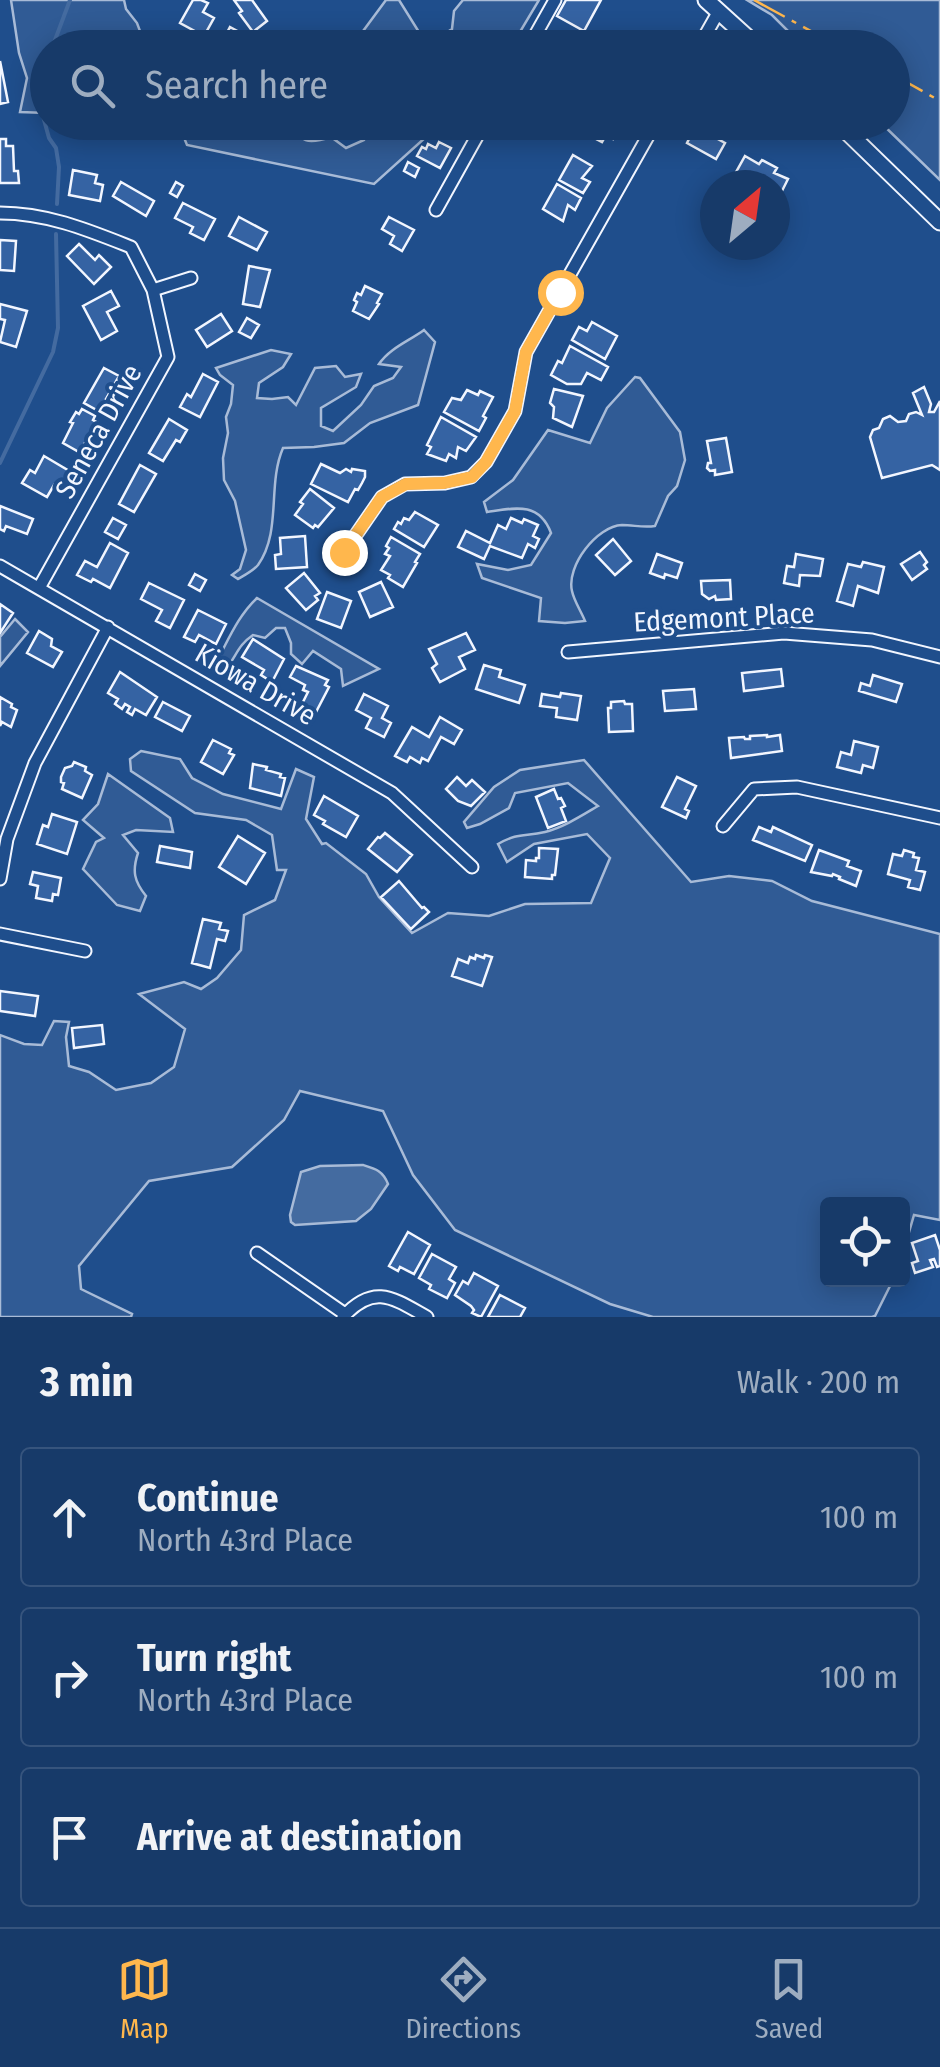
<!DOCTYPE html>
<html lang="en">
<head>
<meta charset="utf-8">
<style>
  :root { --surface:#173a69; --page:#244571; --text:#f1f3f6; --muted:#9eadc0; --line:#36547d; --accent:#ffb74d }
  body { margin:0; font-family:"Fira Sans Condensed",sans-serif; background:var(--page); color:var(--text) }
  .controls { position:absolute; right:30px; bottom:30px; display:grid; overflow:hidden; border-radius:10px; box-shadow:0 5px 25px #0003 }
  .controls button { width:90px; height:90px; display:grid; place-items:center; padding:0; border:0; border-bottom:2px solid var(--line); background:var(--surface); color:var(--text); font:50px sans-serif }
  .compass { position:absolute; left:700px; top:170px; width:90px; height:90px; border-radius:50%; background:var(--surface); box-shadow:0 5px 25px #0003; rotate:29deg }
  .stop { position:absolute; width:30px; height:30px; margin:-22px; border:8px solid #ffb74d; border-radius:50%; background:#fff }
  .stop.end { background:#ffb74d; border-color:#fff; box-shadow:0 2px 10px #0008 }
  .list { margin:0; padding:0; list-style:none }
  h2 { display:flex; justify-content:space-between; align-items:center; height:130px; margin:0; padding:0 40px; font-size:42px }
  h2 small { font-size:32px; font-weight:400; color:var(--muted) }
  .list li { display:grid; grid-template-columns:65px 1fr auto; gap:30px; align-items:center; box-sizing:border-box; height:140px; margin:0 20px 20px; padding:0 20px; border:2px solid var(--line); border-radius:10px }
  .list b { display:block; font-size:38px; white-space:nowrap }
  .list p { margin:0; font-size:32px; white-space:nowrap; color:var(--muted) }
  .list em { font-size:32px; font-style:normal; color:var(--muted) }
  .icon { flex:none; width:55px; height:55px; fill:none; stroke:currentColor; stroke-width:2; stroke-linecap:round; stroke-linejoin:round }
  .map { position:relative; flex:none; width:940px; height:1317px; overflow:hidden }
  .search { position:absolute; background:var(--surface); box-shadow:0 5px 25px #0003; left:30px; right:30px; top:30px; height:110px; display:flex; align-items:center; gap:25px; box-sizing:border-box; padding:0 35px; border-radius:55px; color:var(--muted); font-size:38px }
  .sheet { height:610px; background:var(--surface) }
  nav { display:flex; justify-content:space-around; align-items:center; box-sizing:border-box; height:140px; border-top:2px solid var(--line); background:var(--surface); font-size:28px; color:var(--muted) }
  nav a { display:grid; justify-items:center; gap:5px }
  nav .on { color:var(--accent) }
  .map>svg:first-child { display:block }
</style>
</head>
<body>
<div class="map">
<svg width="940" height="1317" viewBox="0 0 940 1317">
  <rect width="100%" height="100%" fill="#1f4e8c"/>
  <path fill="#305b95" stroke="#a8bbd7" stroke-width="2.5" d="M11,0H124L126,9L137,23L146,47L48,48L47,113L20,112L27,78L19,53Z
    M386,0H399L427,45L452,29L454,11L463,0H539L511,47H355V42Z
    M747,0H940V180L881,123L892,122V48L804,47L772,15Z
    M178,123H287C302,142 307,145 331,137L346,148L364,140L375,123H468L461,134L427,136L374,184L187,145Z
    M424,330L435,342L418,405L370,423L344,443L314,447L283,448C267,485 282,531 258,565C253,571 245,575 238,579L232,575L240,569L246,550L235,501L224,480L223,458L228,433L226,417L231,404L233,385L220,375L216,368L271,350L291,354L283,367L259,383L257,398L272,399L288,397L296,405L315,368L336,366L345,377L361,374L356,387L321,408V426L333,431L361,405L374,386L393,378L401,367L379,364C390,348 409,341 424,330Z
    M635,377L640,378L680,432L685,460L677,486L668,496L655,526C643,528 634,525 622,525C597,526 566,566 572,591C574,601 581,611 585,621L565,623L539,621L541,598L482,578L477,564L508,570L531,565L551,533C539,501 514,508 487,512L484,502L513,480L548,430L590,443L607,408Z
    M257,598L379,669L343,686L341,669L313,651L302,664L291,654V643L285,628H276L265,638L253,635C237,646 237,656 225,670L220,655C231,634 240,614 257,598Z
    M15,619L28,632L0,666V637Z
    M141,751L180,759L192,778L223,794L281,809L296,769L314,777L306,819L322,844L326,843L366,874L379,897L412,933L448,913L489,916L525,904L591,903L610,858L587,834L534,844L507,862L498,844C519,832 525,837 545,832C564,827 581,816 598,806L568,783L515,793L509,808L480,824L467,828L464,822L494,787L520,770L584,760L691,882L729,876L772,881L812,901L940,934V1220L914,1215L903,1253L902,1204H828V1280H893L875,1316L872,1317H653L610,1304L455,1230L413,1175L383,1111L300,1091L284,1120L232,1167L149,1181L79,1266L81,1289L132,1314L131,1317H0V1035L24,1044L42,1045L54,1021L69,1022L66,1037L69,1066L89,1072L116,1090L151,1083L174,1067L185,1029L139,994L184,982L201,989L217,978L241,950L244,915L275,900L286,870H277L272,835L246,820L195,813L131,771L130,759Z
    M108,774L170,818L173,832L136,830L123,835L138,853C132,871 134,881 146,896L140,911L117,905L83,869L96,842L104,838L83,820L98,804Z"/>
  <path fill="#446ba0" stroke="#a8bbd7" stroke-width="2.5" d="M363,1165C376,1169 383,1171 388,1184L371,1209L356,1221L295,1225L291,1222L290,1215L301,1172L320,1166Z"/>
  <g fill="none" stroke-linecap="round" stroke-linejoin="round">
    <path stroke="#446ba0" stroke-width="4" d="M52,48L70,0
      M48,59L41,109L49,138L56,148L59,167L57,204
      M0,463L53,352L58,328L56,234"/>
  </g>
  <path fill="#3563a3" stroke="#f2f6ff" stroke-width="2.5" d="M193,0H201L208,3L203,12L214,18L204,36L180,23Z
    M234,0H252L267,21L253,32L239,13L242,11Z
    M566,0H601L584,31L557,16Z
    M230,27L243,34L240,41L250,48H219Z
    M0,61L8,102L0,104Z
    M578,122H614L620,126L613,139L606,135L602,142L575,128Z
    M679,122H699L696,127L725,143L716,159L687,143L691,135L676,127Z
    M0,139H6V146H13L14,171H18L19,183H0Z
    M439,142L451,148L440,168L417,156L422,147L426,149L428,144L436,148Z
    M573,155L592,166L582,178L590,182L583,193L559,180Z
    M745,156L759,164L762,160L777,168L774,173L788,179L778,199L775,197V185H745L739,181L741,177L735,174Z
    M408,162L419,168L415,177L404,171Z
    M73,170L97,175L95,183L103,185L100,201L69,195Z
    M121,182L154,201L146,216L113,196Z
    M176,182L183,186L177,197L170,193Z
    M557,184L581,198L575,210L568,205L563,221L543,209Z
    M183,203L215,219L204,240L190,233L193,227L175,218Z
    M239,217L267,232L257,250L229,236Z
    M389,217L414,230L402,251L390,244L394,236L382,229Z
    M0,240L16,241L14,271L0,270Z
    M79,244L95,260L99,255L111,267L94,284L67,256Z
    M249,266L270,270L260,307L243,304Z
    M365,286L382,294L377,303L379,304L369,319L353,311L357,302L354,300L357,293L361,295Z
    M111,291L119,306L107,312L117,331L101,340L83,306Z
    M0,304L27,311L16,347L0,342L5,320L0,319Z
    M221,314L232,331L207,347L196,330Z
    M247,318L259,325L251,338L239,332Z
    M592,322L617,336L605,359L572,340L579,327L587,331Z
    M570,346L608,367L601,380L587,373L581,384H567L551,375L558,361L562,363Z
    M104,368L119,376L106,399L110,402L104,414L84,403Z
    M203,374L218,382L200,417L180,407L187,394L191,397Z
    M924,387L931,404L929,412H934L940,401V470L932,465L882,478L870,437L873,430L879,428L883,419L890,416L898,422L906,421L909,414L916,412L922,415L913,393Z
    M554,389L583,396L572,427L553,418L554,407L550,403Z
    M467,390L478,395L480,391L493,397L483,416L486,418L479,431L444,412L452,398L461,400Z
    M82,409L95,416L93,420L98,423L79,452L63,443L73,423L70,422L76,412L79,414Z
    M441,417L476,437L466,451L458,447L456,458L449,454L446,461L427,454L431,447L427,445Z
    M169,419L187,430L180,442L176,440L163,461L149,453Z
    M726,438L732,472L715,475V470L710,471L707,468L708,463H711L707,441Z
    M44,456L71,472L62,489L54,485L47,497L22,483L30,470L35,473Z
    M321,464L340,473L346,469L351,472L352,469L365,471V477L362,483L358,490L355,489L348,502L311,484Z
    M140,465L156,474L134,512L119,504Z
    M310,489L334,508L318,527L315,525L313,528L295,515L303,504L300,502Z
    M0,506L33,519L27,534L6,526L4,531L0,529Z
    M415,512L438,525L424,547L394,529L398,522L401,524L404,518L409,520Z
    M113,518L126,525L118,539L105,532Z
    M511,518L522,523L524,519L538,525L533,536L539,539L535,548L528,544L522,558L490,546L484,559L458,547L466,531L490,543L498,525L506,529Z
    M305,536L307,567L276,569L275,555L281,554L280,538Z
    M391,537L420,554L415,562L417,563L403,587L388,578L390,575L381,570L390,556L385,554L389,548L386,546Z
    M613,539L631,561L615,575L596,555Z
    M110,543L128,553L110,588L93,579L91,582L77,575L85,561L97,567Z
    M920,552L927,562L924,565L927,569L912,580L901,564Z
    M657,554L682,563L677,578L665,574L664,578L650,573Z
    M796,554L823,559L820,576L800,575L799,586L784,583L787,566L794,567Z
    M863,562L884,567L878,593L858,586L853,606L837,601L848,564L861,567Z
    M304,573L320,593L315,596L318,600L306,610L286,588Z
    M195,574L206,580L200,591L189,585Z
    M730,580L731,599L716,600L715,596L709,599L702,594L701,581Z
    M381,582L393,607L370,617L359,592Z
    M149,583L184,600L170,628L156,621L162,610L141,599Z
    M327,592L351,601L341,628L317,619Z
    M0,604L13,613L0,633Z
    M198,610L226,624L216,644L199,635L195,642L184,637Z
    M39,631L52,639L51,646L62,652L53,667L27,653Z
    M466,633L475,650L459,657L465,669L440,682L432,668L437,664L429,649Z
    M253,639L284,659L272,682L261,675L264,670L242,657Z
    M484,665L501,670L499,677L525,685L519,703L476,689Z
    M296,666L328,680L325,685L329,687L316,712L302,704L308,692L303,690L305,685L290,677Z
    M781,669L783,686L744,691L742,673Z
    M120,672L157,697L146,715L135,709L132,715L127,712L130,707L125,704L122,709L115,704L118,699L108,693Z
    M873,675L902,684L896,702L859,691L861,683L870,686Z
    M694,689L696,709L665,711L663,691Z
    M561,693L581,696L577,720L556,717L557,708L540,706L542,694L560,697Z
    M364,694L388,706L382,718L391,723L384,737L366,728L371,718L356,710Z
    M0,697L12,704L11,707L17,710L11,727L2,722L0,726Z
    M624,701L625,704H632L633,731L609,732L608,708H611V702Z
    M163,702L190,716L182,731L155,717Z
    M440,717L462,730L454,744L441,737L428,761L422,758L420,763L410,757L407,762L395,756L412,727L429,737Z
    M767,735V737L780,735L782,751L731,758L729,738L744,737L745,739H750V736Z
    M213,740L231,749L229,753L234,755L223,774L201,762Z
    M854,741L878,747L873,768L863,765L861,773L837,767L841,752L851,755Z
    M74,762L86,767L85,771L92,775L82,798L62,789L64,783L61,782V777L65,768L72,766Z
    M253,764L267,767L266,770L281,774L280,777L285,778L281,796L250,788Z
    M457,777L466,786L472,780L485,792L471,806L458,801L446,789Z
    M677,777L696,786L685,809L689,811L686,818L662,807Z
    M554,789L558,799L561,798L565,806L561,808L566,821L548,828L536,797Z
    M324,796L358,816L346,837L323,824L325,821L314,815Z
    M52,814L77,822L67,854L37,844L43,825L48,827Z
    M759,827L771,832L773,827L812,845L805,861L753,840Z
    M385,833L412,855L397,872L368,849L378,837L380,838Z
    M238,836L265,853L246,884L219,867Z
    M160,846L192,852L190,868L157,862Z
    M539,848L558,849L555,875H552V879L525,877L526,860L536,861V858H539Z
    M819,850L849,861L847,866L861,871L856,886L839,879L840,877L833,874L832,876L811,872Z
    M904,850L914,853L913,857L919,858L916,870L925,872L920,890L908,887L910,880L888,874L893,854L902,856Z
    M33,872L61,878L58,895L53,894L52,901L36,898L38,886L30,884Z
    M399,881L422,908L424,907L429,912L411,929L381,897Z
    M203,919L221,923L219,929L228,931L225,941L217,939L210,968L192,963Z
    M476,955L484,958L485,955L492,957L482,986L452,976L458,959L468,963L470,957L475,959Z
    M0,991L38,996L35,1016L0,1011Z
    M102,1025L104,1044L74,1048L72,1028Z
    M408,1232L430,1245L414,1274L400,1267L398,1271L389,1266Z
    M935,1235L940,1250V1266L937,1267L934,1259L930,1260L933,1267L915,1273L912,1263L918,1261L912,1243Z
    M432,1254L456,1267L449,1279L455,1283L447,1298L429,1289L431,1285L419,1278Z
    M474,1273L498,1286L481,1317L472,1313L474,1310L471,1306L455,1295L463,1281L468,1284Z
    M500,1295L525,1308L520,1317H488Z"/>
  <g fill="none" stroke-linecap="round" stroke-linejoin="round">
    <defs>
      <path id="minor" d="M528,48L555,0
        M698,48L719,11
        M436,210L485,122
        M0,213C47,213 88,230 131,247L153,290L168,357L39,588
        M153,290L191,278
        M344,552L382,497L405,484L445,483L471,477L486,462L515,411L526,352L656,122
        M0,566L392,793L472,867
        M568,652L784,633L872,640L940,657
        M723,826L754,789L797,787L940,818
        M0,879L7,839L35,763L108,627
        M0,934L85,951
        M257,1253L345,1314
        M343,1317C374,1283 393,1298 427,1317"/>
      <path id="secondary" d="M706,0L759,48
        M837,122L940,222"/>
    </defs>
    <use href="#minor" stroke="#f2f6ff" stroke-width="15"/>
    <use href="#secondary" stroke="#f2f6ff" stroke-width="19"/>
    <use href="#minor" stroke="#1f4e8c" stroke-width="11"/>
    <use href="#secondary" stroke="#1f4e8c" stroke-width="15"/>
    <path stroke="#ffb74d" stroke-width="2.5" stroke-dasharray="35 8 5 8" stroke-linecap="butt" d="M754,0L842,48
      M892,74L940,101"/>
  </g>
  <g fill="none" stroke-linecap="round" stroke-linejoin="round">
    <path stroke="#ffb74d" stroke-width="12" d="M344,552L382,497L406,484L444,483L472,477L486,462L515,411L526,352L560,292"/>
  </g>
  <g text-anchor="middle" stroke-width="8" stroke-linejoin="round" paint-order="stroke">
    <g font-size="28" fill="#f2f6ff" stroke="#1f4e8c">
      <text transform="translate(98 431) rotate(-61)" y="10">Seneca Drive</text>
      <text transform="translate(724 617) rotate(-3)" y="10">Edgemont Place</text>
      <text transform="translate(256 684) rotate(30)" y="10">Kiowa Drive</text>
    </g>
  </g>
</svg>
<div class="controls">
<button><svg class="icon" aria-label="locate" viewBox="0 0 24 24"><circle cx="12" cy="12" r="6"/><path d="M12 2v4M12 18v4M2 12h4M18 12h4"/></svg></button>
</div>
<svg class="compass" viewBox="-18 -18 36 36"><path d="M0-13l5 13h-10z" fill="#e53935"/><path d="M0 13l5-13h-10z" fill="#9eadc0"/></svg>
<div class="stop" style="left:560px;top:292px"></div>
<div class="stop end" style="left:344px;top:552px"></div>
<div class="search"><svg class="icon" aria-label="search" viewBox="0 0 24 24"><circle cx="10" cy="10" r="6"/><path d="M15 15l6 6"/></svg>Search here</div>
</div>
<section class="sheet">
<h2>3 min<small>Walk · 200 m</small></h2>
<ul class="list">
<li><svg class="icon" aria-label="ahead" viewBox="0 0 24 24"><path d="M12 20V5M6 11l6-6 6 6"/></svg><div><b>Continue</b><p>North 43rd Place</p></div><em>100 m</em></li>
<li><svg class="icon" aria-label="right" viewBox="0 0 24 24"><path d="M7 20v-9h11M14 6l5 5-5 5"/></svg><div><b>Turn right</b><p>North 43rd Place</p></div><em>100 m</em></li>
<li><svg class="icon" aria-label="arrive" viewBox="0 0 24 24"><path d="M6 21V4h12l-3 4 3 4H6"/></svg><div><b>Arrive at destination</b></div></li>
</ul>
</section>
<nav>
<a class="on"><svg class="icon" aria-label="map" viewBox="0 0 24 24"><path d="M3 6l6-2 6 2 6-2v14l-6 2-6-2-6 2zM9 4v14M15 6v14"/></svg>Map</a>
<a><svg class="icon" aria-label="directions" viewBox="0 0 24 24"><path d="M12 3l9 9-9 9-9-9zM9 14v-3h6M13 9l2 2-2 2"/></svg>Directions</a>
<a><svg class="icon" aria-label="saved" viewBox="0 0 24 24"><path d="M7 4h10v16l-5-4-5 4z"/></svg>Saved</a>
</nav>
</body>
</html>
